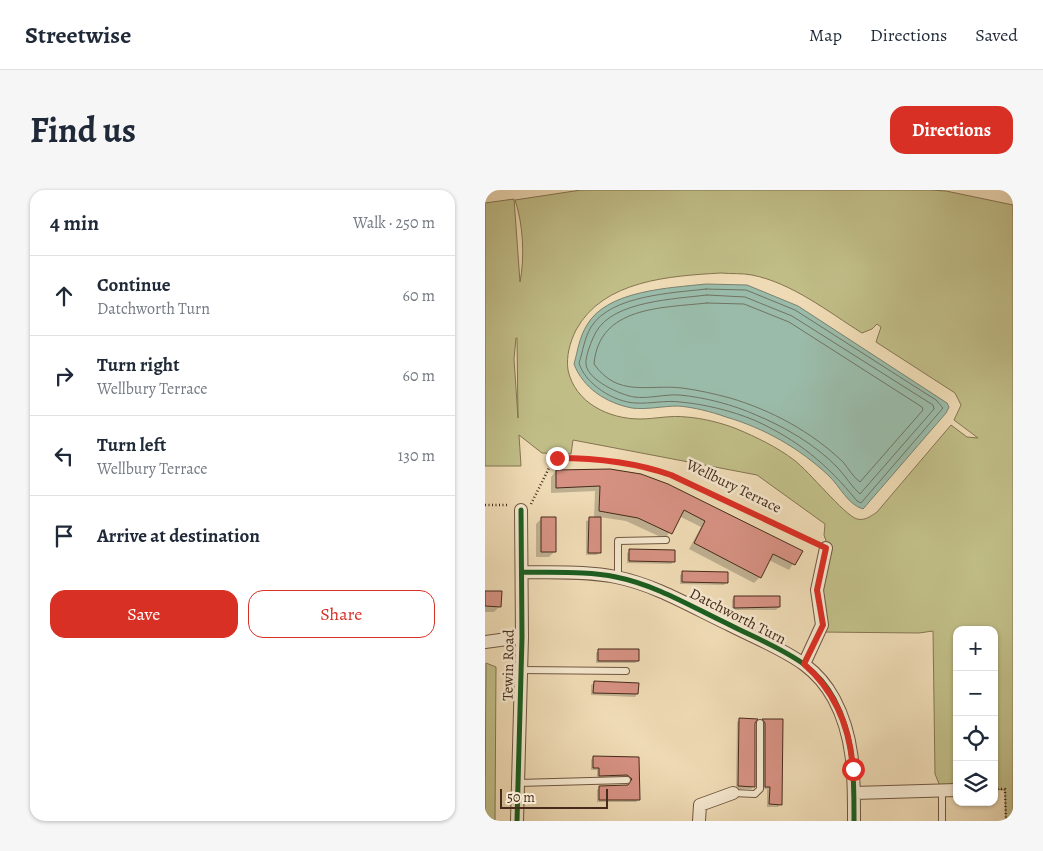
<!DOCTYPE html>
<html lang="en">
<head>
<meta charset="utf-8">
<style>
  :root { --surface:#fff; --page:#f6f6f7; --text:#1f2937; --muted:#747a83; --line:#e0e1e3; --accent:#d93025 }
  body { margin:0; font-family:Alegreya,serif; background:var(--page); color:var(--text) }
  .controls { position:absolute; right:15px; bottom:15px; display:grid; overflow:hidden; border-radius:10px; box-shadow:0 1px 4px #0004 }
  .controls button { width:45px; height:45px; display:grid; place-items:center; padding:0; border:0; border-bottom:1px solid var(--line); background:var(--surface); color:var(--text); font:25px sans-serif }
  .scale { position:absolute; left:15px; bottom:12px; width:108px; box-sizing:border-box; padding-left:5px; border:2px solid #472b1a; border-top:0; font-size:14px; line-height:18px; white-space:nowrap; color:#472b1a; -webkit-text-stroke:4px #f4e7ce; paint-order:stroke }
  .stop { position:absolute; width:15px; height:15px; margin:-11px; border:4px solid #d93025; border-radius:50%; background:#fff }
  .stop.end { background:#d93025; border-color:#fff; box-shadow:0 1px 5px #0008 }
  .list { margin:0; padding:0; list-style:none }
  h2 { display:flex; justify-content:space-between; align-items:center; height:65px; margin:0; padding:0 20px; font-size:21px }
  h2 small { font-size:16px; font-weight:400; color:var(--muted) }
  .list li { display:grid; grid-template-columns:32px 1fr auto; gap:15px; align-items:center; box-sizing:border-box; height:80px; padding:0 20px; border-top:1px solid var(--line) }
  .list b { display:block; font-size:19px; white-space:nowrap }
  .list p { margin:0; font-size:16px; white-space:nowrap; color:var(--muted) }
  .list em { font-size:16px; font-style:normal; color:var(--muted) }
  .actions { display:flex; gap:10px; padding:15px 20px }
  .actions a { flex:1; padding:11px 0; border:1px solid var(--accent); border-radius:15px; text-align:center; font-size:18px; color:var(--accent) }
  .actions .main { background:var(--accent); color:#fff }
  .icon { flex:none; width:28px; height:28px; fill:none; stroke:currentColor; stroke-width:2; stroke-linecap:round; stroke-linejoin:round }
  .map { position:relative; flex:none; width:528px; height:631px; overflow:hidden; border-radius:15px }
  header { display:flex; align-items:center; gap:30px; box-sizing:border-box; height:70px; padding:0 25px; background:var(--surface); border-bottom:1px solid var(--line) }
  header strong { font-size:24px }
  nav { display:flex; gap:28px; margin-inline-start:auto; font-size:18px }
  .intro { display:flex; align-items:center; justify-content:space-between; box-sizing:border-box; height:120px; padding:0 30px }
  h1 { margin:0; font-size:35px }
  .button { padding:12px 22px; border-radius:15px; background:var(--accent); color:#fff; font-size:18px; font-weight:700 }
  main { display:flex; gap:30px; padding:0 30px }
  aside { flex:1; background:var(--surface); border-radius:15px; box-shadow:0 1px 4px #0004 }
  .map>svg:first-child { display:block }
</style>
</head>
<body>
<header>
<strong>Streetwise</strong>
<nav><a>Map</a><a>Directions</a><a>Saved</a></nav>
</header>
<div class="intro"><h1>Find us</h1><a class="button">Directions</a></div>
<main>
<aside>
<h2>4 min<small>Walk · 250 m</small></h2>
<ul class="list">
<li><svg class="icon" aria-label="ahead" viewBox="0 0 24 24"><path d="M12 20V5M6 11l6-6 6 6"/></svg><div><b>Continue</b><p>Datchworth Turn</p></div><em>60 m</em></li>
<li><svg class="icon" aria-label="right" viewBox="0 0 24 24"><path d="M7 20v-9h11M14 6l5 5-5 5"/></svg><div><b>Turn right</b><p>Wellbury Terrace</p></div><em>60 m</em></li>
<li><svg class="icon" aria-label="left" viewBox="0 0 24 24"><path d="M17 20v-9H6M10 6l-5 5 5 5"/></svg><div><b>Turn left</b><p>Wellbury Terrace</p></div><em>130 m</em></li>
<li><svg class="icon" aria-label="arrive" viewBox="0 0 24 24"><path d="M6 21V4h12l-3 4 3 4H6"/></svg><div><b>Arrive at destination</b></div></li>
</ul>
<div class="actions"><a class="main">Save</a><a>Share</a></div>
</aside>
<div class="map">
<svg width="528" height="631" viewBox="0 0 528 631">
  <rect width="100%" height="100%" fill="#eedab4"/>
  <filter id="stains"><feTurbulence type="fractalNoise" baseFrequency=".004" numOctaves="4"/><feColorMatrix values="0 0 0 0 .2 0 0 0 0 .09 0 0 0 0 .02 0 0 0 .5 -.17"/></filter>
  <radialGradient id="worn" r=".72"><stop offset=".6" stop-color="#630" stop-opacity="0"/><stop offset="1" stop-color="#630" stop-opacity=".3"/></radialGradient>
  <path fill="#c0bd87" stroke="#847450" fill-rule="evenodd" d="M96,0H446L461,1L528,15V631H521L520,600L509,599V440H472V600L457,601L450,584L448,441L434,443L335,442L342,354L339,345L340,334L272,285L88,250L86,264L57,263L34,245L36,276H0V13L29,9L35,92C40,67 38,33 30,10ZM236,83C246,84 257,83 267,85C307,93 342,121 377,143L387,139L392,134L396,137L391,152L470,203L476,215L469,230L493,248L482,247L466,235L392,322C386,326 380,331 372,329C359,325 324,281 309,270C292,257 271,247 252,239C237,233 217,228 201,227C186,225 170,229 155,229C124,229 90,213 83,180C81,166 85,152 91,140C118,90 185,86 236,83ZM31,148H32L33,228L29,169Z
    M1,473L11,477L10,631H0Z"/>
  <path fill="#9abba9" stroke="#798170" d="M221,94L262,95L313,116L462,213L464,217L461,223L378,319C362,314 355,296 343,285C314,258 279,238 241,227C227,222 208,217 193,216C178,216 161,220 147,218C121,213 98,198 89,174C93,160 94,148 102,135C122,100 185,98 221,94Z"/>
  <path fill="#0003" d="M127,280L316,361L304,380L284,370L275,387L269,393L204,359L216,337L194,326L180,349L141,331L115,327L114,362L112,365H101V331L109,329L110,301L66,303V287L71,281Z
    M57,328L70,361L64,367H51V334Z
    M145,361L189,371L186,374L142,373V363Z
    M198,383L242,392L239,395L195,394V385Z
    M0,402L15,416L9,422H0Z
    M249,407L294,417L291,420H247V410Z
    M114,460L153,471L150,473H111V463Z
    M109,493L152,504L150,507L106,505V495Z
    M255,529L269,533V596L266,599H251L252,532Z
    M278,530H297L296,614L293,617H282V599H278L276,532Z
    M108,567L153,568L154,609L151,612H112V600L115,597L142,596L145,593L139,587L112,588V580H106V570Z"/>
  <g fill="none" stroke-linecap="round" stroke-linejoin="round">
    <path stroke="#707362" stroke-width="1" d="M221,99L261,100L310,120L451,210L458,218L376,313L372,311C342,274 313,250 269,230C247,221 219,214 195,212C181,210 165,214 150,213C129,212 100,194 94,173C98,161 99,149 106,137C126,105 188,103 221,99Z
      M222,105L260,107L307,126L448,215L449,219L375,304C367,297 361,287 353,278C331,255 300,237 271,225C249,215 219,207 194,205C180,204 164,209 149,207C136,205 102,190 101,174C100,167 107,149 111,142C128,111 190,109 222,105Z
      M222,113L259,114L304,132L437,217L438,220L375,292C368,287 364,279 358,272C327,242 286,220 245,208C230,204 213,200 197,198C163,194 133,208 109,174C114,116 177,118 222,113Z"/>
  </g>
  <path fill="#d69182" stroke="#472b1a" d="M125,279L156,284L183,294L318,361L310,375L288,364L276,388L209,353L220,331L199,320L187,344L153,328L114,321L115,296L71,298V280Z
    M56,327H71V362H56Z
    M104,327H116V363H103Z
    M144,359L190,360V372L144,371Z
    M197,381L243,382V393L197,392Z
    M0,401H17L16,417L0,416Z
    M249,406H295V417L249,418Z
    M113,459H154V471H113Z
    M109,491L154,493L153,504L108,503Z
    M254,528L273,529L270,533V597L253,596Z
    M277,529H298L297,615L284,614L285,597H280V533Z
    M108,566L154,567L155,610H114V596L143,595L147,589L142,585L114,586V578H108Z"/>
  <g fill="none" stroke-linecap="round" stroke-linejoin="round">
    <defs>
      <path id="lane" d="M133,388V351L181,350
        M36,480L141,481
        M33,593L142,590
        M248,603L270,604L275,599V533
        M457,631V601"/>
      <path id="street" d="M37,382C68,383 101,381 131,387C171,395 207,417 243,434C268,447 297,458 320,475C332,484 342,496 349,509C370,548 369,589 369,631
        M0,452L37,447
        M319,474L337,435L332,400L341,358
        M369,603L472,600
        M32,631L37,447L36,320
        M214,631L215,615L248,603"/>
    </defs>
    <use href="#lane" stroke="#715740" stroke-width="8"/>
    <use href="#street" stroke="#715740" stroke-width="14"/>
    <path stroke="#472b1a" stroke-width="2.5" stroke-dasharray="1 2.5" stroke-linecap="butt" d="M46,314L67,272L72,268L117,269L167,278L186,285L331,353
      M0,315H24
      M509,599H520L521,631"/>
    <use href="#lane" stroke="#f4e7ce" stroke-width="6"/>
    <use href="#street" stroke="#f4e7ce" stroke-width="12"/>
    <defs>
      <path id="cycleway" d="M37,382C68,383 101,381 131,387C171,395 207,417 243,434C268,447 297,458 320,475C332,484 342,496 349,509C370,548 369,589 369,631
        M32,631L37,447L36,320"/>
    </defs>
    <use href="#cycleway" stroke="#f4e7ce" stroke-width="8"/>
    <use href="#cycleway" stroke="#1b5e20" stroke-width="5"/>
  </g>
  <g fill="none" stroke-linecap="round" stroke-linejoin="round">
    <path stroke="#d93025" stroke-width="6" d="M72,268C111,268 149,272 186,285L341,358L332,400L338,435L319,474C351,502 365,537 368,579"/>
  </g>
  <g text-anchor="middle" stroke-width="5" stroke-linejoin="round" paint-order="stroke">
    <g font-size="15" fill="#472b1a" stroke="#f4e7ce">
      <text transform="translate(249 296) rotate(26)" y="5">Wellbury Terrace</text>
      <text transform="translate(253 426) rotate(27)" y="5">Datchworth Turn</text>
      <text transform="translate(23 475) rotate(-89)" y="5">Tewin Road</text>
    </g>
  </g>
  <rect width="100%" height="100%" filter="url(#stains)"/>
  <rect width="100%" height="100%" fill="url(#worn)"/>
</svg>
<div class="controls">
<button>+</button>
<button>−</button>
<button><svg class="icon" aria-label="locate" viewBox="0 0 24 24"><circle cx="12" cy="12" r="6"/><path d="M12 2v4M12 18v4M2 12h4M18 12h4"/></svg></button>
<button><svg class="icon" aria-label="layers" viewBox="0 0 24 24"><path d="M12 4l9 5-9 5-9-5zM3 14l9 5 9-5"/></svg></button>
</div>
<div class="scale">50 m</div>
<div class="stop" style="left:368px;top:579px"></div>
<div class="stop end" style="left:72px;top:268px"></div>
</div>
</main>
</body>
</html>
